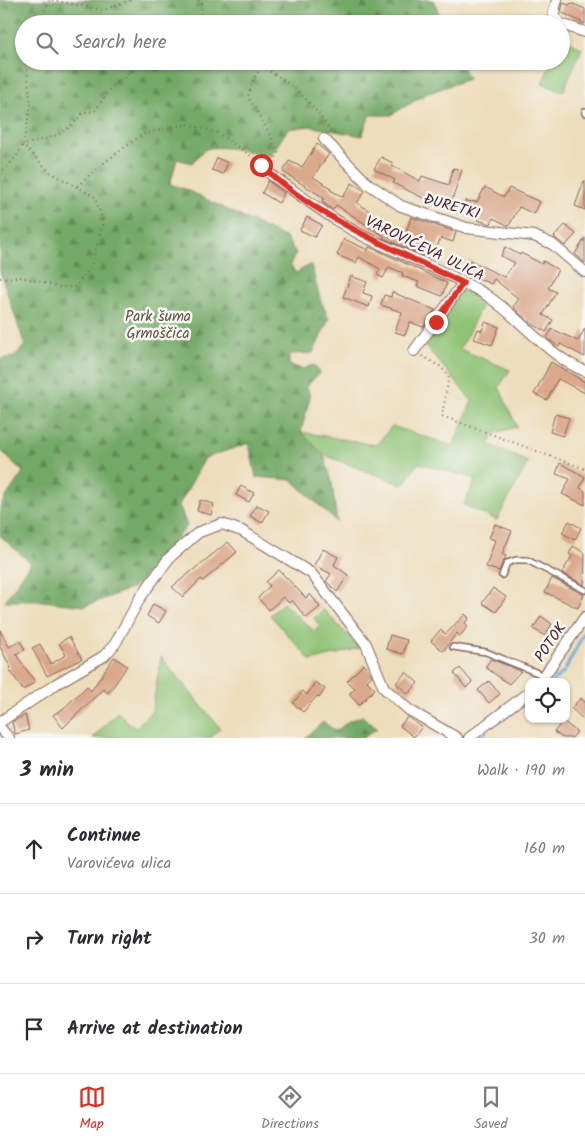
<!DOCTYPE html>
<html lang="en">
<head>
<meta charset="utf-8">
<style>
  :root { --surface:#fff; --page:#f2f2f3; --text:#2b2b33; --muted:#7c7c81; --line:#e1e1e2; --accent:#d93025 }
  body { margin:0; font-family:Kalam,sans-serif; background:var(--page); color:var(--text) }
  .controls { position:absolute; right:15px; bottom:15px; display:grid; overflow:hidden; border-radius:10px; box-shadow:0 1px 4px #0004 }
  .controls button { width:45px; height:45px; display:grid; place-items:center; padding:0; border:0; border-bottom:1px solid var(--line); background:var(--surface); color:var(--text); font:25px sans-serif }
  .stop { position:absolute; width:15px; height:15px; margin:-11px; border:4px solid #d93025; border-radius:50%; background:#fff }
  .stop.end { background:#d93025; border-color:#fff; box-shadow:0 1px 5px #0008 }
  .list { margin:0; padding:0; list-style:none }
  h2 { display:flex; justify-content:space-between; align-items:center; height:65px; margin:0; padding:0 20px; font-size:21px }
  h2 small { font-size:16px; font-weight:400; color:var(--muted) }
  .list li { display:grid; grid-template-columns:32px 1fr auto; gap:15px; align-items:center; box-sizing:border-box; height:90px; padding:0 20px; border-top:1px solid var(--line) }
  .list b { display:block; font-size:19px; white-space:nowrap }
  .list p { margin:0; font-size:16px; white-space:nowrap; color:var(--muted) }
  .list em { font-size:16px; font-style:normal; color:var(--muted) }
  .icon { flex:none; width:28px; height:28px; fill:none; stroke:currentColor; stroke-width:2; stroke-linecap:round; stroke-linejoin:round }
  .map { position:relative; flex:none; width:585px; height:738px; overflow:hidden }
  .search { position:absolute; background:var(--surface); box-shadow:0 1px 4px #0004; left:15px; right:15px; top:15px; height:55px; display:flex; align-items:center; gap:12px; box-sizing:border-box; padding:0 18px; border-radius:28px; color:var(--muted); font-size:19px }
  .sheet { height:335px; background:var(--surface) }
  nav { display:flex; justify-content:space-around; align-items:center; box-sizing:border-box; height:70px; border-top:1px solid var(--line); background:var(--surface); font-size:14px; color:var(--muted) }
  nav a { display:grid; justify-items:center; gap:2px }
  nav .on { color:var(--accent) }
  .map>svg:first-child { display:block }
</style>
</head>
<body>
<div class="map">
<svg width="585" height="738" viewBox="0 0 585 738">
  <defs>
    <pattern id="forest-firs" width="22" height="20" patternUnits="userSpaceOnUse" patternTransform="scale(1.25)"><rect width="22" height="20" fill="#73a966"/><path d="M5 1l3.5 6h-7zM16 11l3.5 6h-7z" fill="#608954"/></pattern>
  </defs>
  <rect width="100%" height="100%" fill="#f6f6f2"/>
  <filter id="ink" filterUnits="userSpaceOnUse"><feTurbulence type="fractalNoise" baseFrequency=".02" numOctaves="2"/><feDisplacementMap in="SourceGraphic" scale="10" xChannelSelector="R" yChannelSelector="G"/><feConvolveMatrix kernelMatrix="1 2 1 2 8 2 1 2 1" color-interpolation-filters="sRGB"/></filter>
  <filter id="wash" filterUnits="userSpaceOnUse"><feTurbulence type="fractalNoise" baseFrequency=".0096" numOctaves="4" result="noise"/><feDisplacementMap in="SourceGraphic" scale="20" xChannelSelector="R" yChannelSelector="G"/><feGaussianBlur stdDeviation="1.12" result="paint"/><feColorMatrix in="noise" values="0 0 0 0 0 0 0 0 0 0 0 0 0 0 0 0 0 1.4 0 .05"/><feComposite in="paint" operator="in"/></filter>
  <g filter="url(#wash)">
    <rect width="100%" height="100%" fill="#edddbb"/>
    <path fill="#8fc374" stroke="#6c7150" d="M562,39L582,48L563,92L542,83L552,61H561Z
      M461,289L485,299L460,349L510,370L499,387L517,427L494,433L489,444L528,462L497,520L464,505L476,479L418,463L403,485L324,455L301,432L376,445L392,426L453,446L472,401L424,344Z
      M283,603L314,631L320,627L314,618L323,609L360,648L311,661L270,615Z
      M161,657L220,728L211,738H93L117,712L135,728L152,711Z"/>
    <path fill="url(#forest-firs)" stroke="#5e6448" d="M0,0H433L444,24H24V61H460L468,79L426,94L391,115H370L362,136L309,126L288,129L270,156C255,153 215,142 203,151C199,154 195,160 192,163L177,159L170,184L185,189L286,238L296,253L290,265L296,273L311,264L320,299L329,319L313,353L289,354V365L303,369L313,365L320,372L307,386L310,397L301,432L324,455L332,483L337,522L292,480L256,477L249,443L205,458L179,505L187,526L135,587L85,606L42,601H5L31,563L0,536V506L23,472L0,450V359L14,357L25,345L0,272Z
      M362,716L377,728L363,738H305L323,722L336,731L349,721Z"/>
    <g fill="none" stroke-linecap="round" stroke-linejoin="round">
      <path stroke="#66a7d9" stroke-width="3" d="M551,682L564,672L585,631
        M499,721L529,700
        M480,738L486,731"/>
    </g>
    <g id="blocks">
      <path fill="#daa88b" d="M563,3L569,5L571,3L585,9V24L561,12Z
        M317,144L329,154L313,177L331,188L330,190L343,197L352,183L365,191L357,203L384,220L381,224L405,236L411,217L456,232L453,242L441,238L431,259L383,238L384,236L336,205L333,210L322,202L324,198L283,172L289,161L302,167Z
        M381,157L393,163L392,166L420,181L422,176L449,185L453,168L462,170L450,206L445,205L446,199L430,193L427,200L393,183L395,180L374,169Z
        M217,158L228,163L223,174L212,170Z
        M268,181L284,193L279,203L262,193Z
        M584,181H585V210L575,206Z
        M485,187L504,197L509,188L540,202L534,214L519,207L509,226L493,218L491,224L477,220L479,216L465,215V201L477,202Z
        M307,217L322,225L315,237L300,230Z
        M565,225L576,234L565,246L554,237Z
        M585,238V263L575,254Z
        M344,239L368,250L369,247L377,250L447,283L442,296L417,286L419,282L402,276L403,273L389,267L383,278L377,275L380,269L359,257L356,263L337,255Z
        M505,247L520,255L521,253L542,264L543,261L558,270L548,288L556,292L543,315L553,320L546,332L528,321L513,307L519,299L494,279L491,284L464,272L469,260L504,277L515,263L501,256Z
        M351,276L367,282L363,293L372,296L369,307L343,297Z
        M392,292L435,310L423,327L410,322L405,335L395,332L402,312L381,305L384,295L391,297Z
        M485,322L499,327L492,345L474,339L478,329L482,331Z
        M585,328V357L560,344L559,347L547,338L552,329L578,341Z
        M551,362L585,382V393L558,379L547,400L534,394Z
        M555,414L569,418L563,436L550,432Z
        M560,463L585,477L580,488L585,491V505L562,494L570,479L556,474Z
        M241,486L254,493L249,502L236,495Z
        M200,500L214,504L211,515L197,511Z
        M257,505L269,511L262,523L250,516Z
        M569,521L581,528L575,540L562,533Z
        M495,524L512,531L502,554L506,556L499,571L486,567L495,540L489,538Z
        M228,542L237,552L203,581L201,579L183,597L172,587Z
        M573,546L585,553L584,585L562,573L572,556L569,554Z
        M323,549L338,557L334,565L348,575L337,592L326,581L331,574L314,565Z
        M279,570L306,598L310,594L320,607L306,618L292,600L289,603L283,597L269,610L258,598L270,586L266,582Z
        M552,578L584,595L578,608L545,592Z
        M493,588L506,597L496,612L482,603Z
        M153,604L166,611L159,623L147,616Z
        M465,614L469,618L465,623L468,626L460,636L457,633L443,651L431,641L440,630L446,634Z
        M541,616L552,624L545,636L533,629Z
        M0,630L9,647L20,641L25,650L16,654L35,682L23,690L9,669L11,668L0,647Z
        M390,635L407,640L403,654L386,649Z
        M69,637L82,659L47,676L32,648L40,644L51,664L66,655L59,643Z
        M114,657L127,666L115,684L108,693L103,689L63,728L53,715L64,708L87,686L91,691Z
        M491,659L521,671L509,684L485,667Z
        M364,664L372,676L367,681L375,689L359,705L349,694L355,688L347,681Z
        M460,668L472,682L466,688L454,673Z
        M406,672L418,683L408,694L396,683Z
        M489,681L500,694L489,703L478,690Z
        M315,682L325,689L319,698L317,696L303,712L293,703L303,691L307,695Z
        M581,698L585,702V721L571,708Z
        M25,715L29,730L15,734L12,722Z
        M407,717L422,727L414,737L400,726Z
        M563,721L577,732L572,738H563L554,732Z"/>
    </g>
  </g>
  <g filter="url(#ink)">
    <use href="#blocks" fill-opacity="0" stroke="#83625d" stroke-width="1"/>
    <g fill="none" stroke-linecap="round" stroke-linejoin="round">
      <defs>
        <path id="service" d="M585,111V113
          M502,575L507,563L516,560H527L585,590
          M453,647L486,652L545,676"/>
        <path id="minor" d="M557,0L553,15L560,24
          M561,24L585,32
          M324,139L367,183L401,206L467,228L534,236L552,244L585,272
          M270,174C302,196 341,227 376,242C411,258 449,273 483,293C520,316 544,354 585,371
          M414,351L463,283
          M540,682L585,617
          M0,722L56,684L104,656L115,644L140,598L169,558L199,532L222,524L242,531L311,573L366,644L384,688L409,710L457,738
          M0,728L9,738
          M469,738L529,692"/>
      </defs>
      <use href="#service" stroke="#83625d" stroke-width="8"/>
      <use href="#minor" stroke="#83625d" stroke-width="12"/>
      <path stroke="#83625d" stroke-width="2" stroke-dasharray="1 4" stroke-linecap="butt" d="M52,0L103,10L131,0
        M198,0L202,3
        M202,3L206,0
        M38,24L50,0
        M200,24L202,3
        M248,61L261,67L253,80L248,97L268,131L278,153L273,166
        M261,67C291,81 314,104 331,132
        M0,174L16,157L23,145C51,137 65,137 83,112L95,111L113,84L124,78L139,61
        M77,186L101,165L143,134L187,124L218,133L251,156L263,167
        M0,278L22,277L59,287H75L91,267L103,222L95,197L50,172L23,145L31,105L26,61
        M422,356L440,366L449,376L442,416L585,469"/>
      <use href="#service" stroke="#fff" stroke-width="5"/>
      <use href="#minor" stroke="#fff" stroke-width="10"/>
    </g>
  </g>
  <g fill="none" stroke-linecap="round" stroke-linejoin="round" filter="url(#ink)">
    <path stroke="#d93025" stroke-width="6" d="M261,165C316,218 396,250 463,283L436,322"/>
  </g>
  <g text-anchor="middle" stroke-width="5" stroke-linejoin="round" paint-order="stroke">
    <g font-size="15" fill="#4a1f2b" stroke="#f6f6f2">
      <text transform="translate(452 206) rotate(16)" y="5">ĐURETKI</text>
      <text transform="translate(425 248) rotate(26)" y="5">VAROVIĆEVA ULICA</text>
      <text transform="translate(550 642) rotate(-56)" y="5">POTOK</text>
    </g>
    <g font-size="15" fill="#5f5041" stroke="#f6f6f2">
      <text x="158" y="321">Park šuma<tspan x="158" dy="17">Grmoščica</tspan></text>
    </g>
  </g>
</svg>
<div class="controls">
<button><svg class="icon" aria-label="locate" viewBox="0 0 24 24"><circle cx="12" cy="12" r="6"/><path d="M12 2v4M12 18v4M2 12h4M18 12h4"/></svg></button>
</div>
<div class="stop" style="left:261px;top:165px"></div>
<div class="stop end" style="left:436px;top:322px"></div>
<div class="search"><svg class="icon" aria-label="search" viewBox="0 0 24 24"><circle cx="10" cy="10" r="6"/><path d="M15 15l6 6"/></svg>Search here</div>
</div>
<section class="sheet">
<h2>3 min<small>Walk · 190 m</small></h2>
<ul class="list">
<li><svg class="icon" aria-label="ahead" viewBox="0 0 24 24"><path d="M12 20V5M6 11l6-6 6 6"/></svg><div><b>Continue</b><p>Varovićeva ulica</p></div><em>160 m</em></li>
<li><svg class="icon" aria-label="right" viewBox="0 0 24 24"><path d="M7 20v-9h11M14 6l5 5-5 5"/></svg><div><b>Turn right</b></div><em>30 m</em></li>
<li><svg class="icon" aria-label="arrive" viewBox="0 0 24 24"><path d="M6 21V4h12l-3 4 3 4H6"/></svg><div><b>Arrive at destination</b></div></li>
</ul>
</section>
<nav>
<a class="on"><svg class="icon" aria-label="map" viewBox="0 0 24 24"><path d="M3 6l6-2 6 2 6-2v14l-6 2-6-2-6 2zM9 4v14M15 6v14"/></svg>Map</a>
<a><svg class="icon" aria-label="directions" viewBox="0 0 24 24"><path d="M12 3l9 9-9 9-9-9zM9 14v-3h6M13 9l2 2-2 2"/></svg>Directions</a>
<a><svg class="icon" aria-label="saved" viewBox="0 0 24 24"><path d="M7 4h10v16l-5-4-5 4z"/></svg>Saved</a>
</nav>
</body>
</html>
